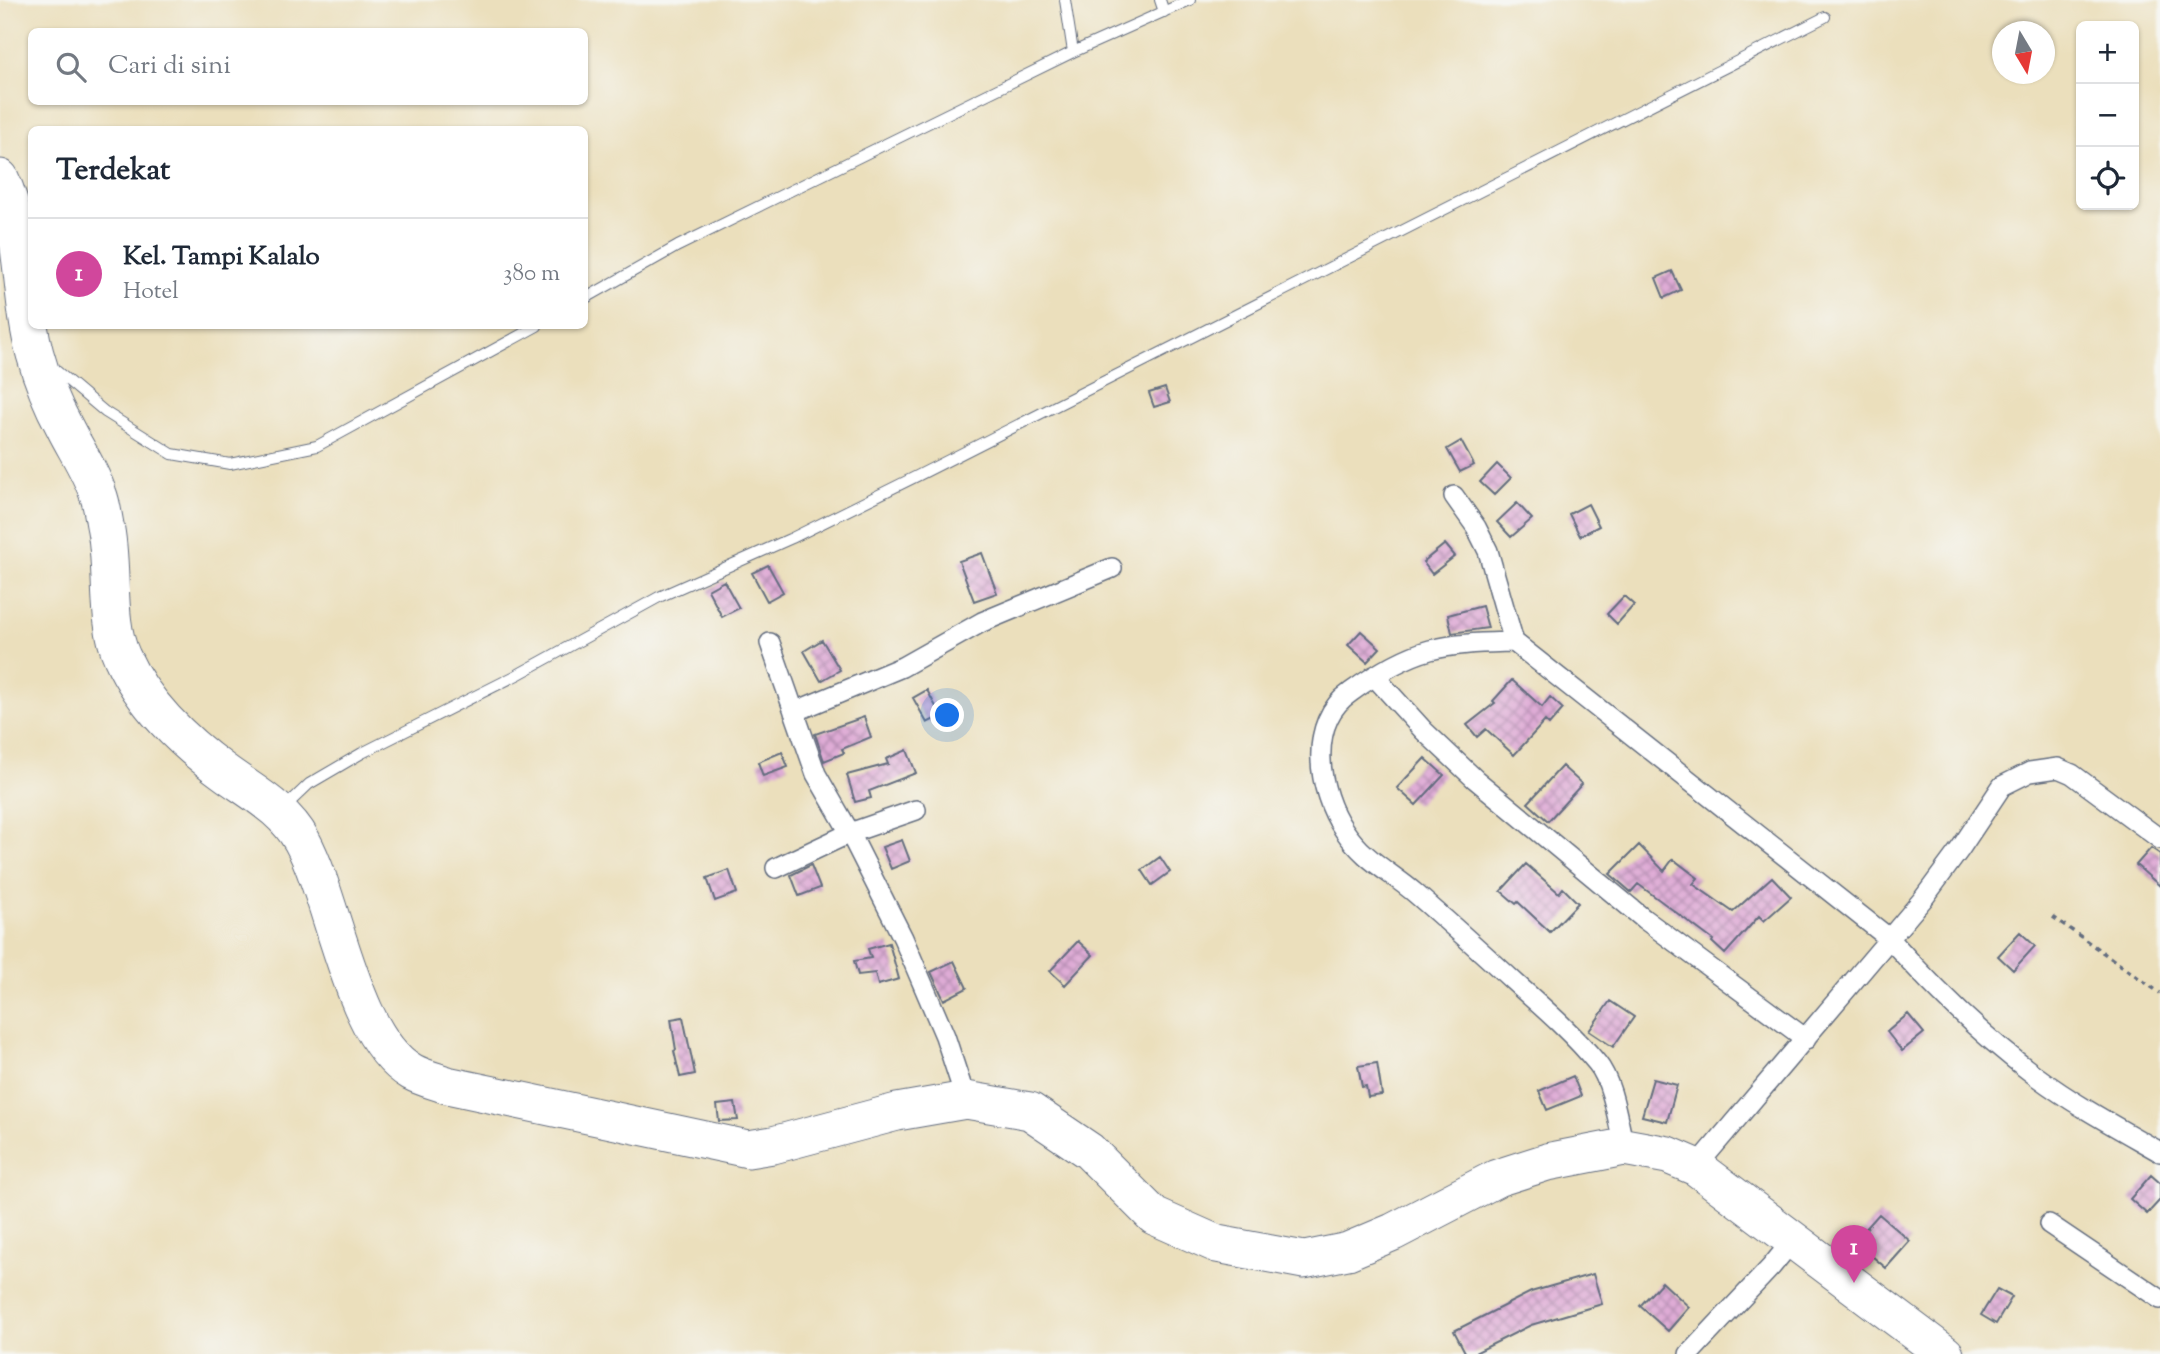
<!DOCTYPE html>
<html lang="id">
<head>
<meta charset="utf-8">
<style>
  :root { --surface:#fff; --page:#f6f6f7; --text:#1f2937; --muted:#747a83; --line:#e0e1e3; --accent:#db2777 }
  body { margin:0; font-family:"Sorts Mill Goudy",serif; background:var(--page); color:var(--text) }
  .controls { position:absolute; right:21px; top:21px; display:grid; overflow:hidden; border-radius:10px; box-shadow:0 2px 5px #0004 }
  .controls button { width:63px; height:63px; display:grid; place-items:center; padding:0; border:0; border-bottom:2px solid var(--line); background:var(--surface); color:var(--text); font:35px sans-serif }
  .compass { position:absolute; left:1992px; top:21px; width:63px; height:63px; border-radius:50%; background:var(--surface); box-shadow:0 2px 5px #0004; rotate:170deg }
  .you { position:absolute; left:948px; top:716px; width:24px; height:24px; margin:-18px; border:5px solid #fff; border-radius:50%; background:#1a73e8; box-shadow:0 0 0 10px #1a73e833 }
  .badge { display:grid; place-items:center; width:46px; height:46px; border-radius:50%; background:var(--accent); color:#fff; font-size:23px; font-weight:700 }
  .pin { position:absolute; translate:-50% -58px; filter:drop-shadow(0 2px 4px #0008) }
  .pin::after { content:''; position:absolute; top:37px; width:24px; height:21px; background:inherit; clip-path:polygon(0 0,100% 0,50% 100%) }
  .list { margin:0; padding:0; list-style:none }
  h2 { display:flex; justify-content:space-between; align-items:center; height:91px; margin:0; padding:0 28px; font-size:30px }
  h2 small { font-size:23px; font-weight:400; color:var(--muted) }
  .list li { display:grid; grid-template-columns:46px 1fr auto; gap:21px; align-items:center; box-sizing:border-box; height:112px; padding:0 28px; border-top:2px solid var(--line) }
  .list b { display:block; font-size:26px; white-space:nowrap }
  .list p { margin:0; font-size:23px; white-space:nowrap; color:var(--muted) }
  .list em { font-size:23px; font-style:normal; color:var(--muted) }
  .icon { flex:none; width:38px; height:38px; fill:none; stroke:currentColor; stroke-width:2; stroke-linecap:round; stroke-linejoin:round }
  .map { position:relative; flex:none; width:2160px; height:1354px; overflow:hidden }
  .search { position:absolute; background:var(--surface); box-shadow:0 2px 5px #0004; left:28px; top:28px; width:560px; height:77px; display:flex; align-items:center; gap:18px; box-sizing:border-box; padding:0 24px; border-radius:10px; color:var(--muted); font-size:26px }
  .panel { position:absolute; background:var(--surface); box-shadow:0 2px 5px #0004; left:28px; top:126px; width:560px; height:203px; border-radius:10px }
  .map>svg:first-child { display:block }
</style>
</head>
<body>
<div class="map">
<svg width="2160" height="1354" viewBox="0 0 2160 1354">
  <defs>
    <pattern id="building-cross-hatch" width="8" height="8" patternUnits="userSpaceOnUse" patternTransform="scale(1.75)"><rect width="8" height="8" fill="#dfacd6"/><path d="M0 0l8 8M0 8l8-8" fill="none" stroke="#b48cb1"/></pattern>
  </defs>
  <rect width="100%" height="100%" fill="#f6f6f2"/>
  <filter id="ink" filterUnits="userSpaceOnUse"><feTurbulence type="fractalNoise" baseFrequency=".0143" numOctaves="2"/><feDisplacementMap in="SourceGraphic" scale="14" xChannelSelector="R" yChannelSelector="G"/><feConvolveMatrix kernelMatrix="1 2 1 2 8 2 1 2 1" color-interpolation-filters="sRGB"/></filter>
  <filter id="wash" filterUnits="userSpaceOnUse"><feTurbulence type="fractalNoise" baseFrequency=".00686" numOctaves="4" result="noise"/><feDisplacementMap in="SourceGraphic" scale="28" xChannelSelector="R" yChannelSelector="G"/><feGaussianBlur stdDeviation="1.57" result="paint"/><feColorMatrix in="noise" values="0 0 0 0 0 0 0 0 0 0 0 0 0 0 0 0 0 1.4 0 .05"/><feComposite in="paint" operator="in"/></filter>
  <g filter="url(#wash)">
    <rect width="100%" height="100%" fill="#ebdfbc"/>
    <g id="blocks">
      <path fill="url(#building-cross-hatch)" d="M1672,271L1681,290L1664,298L1656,278Z
        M1165,388L1170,402L1154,407L1149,393Z
        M1461,441L1474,465L1460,472L1447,449Z
        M1497,464L1511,478L1494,495L1480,482Z
        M1517,503L1532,519L1511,537L1497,522Z
        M1588,504L1599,526L1580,536L1569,514Z
        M1445,544L1455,556L1432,574L1423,562Z
        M982,553L997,593L974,601L959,561Z
        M768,565L783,592L767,601L752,573Z
        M724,581L739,608L722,617L708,590Z
        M1624,596L1634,605L1617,624L1607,614Z
        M1482,606L1488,628L1452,633L1448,615Z
        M1361,631L1380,648L1367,662L1348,645Z
        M822,640L840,670L821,681L804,651Z
        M1512,680L1542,707L1550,697L1563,709L1549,725L1545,721L1514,755L1486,729L1477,737L1467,725L1495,703L1493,701Z
        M927,690L941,716L927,723L913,698Z
        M864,717L871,737L842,749L844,753L824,761L815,734Z
        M907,750L916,773L869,791L871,798L855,802L847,775L888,764L886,759Z
        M782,752L788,767L763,776L758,762Z
        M1425,758L1444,775L1416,805L1397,788Z
        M1562,766L1582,784L1548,821L1528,803Z
        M902,840L910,861L891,869L882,847Z
        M1639,845L1664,871L1673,859L1698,878L1693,884L1733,912L1772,877L1791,897L1764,921L1759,916L1725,954L1712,942L1713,940L1638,884L1631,892L1610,874Z
        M2151,848L2160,854V886L2136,865Z
        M1160,857L1170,872L1152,885L1142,870Z
        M1526,864L1559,893L1563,888L1578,903L1550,932L1518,902L1516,904L1501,891Z
        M811,865L820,888L799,896L791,875Z
        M729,870L737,893L715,901L707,878Z
        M2020,932L2035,946L2013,970L1998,956Z
        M1078,941L1093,955L1065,985L1050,971Z
        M889,943L899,979L878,985L875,973L858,975L854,961L871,958L868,949Z
        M954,961L967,988L944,1000L931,972Z
        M1610,1001L1634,1017L1613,1047L1589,1031Z
        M1908,1014L1924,1033L1902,1051L1887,1032Z
        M683,1017L695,1074L680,1077L674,1051L676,1050L671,1019Z
        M1377,1063L1382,1095L1368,1097L1366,1086L1362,1087L1358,1066Z
        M1573,1076L1581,1096L1547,1110L1539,1091Z
        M1653,1079L1677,1085L1667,1122L1642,1116Z
        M735,1103L738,1120L719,1121L717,1105Z
        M2151,1175L2160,1183V1200L2147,1214L2130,1199Z
        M1879,1214L1910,1241L1886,1268L1872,1256L1867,1262L1856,1253L1861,1247L1855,1241Z
        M1593,1274L1602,1304L1531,1325L1473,1354H1466L1454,1331L1531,1292Z
        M1662,1282L1689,1307L1668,1331L1640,1306Z
        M1997,1289L2012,1297L1996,1324L1981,1315Z"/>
    </g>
  </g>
  <g filter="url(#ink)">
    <use href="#blocks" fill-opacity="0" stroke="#646d7f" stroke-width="2"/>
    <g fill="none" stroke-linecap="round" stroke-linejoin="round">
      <defs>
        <path id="lane" d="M1065,0L1073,52
          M1160,0L1164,12
          M584,299L678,246L1073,52L1190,0
          M53,368L105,412L172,454L230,464L317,446L537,326
          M285,807L309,784L362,753L517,675L659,597L792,538L919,475L1825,17"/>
        <path id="street" d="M1454,496L1476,527L1488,551L1514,642
          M770,643L816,774L850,833L903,938L945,1036L966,1100
          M1374,676L1424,731L1475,779L1644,919L1806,1039
          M794,712L902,667L982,622L1112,568
          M776,868L850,833L916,810
          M1624,1147C1618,1123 1613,1082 1597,1063C1575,1036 1547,1011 1521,988C1486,956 1451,924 1415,893C1389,871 1364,860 1344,830C1318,792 1306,722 1351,692C1373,676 1404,657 1430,650C1457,643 1486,643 1514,642L1890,939C1934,989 1982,1036 2036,1076C2075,1105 2118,1128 2160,1152
          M1696,1167L1923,899L1960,849L2002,786L2030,772L2058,768L2072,774L2160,839
          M2049,1224L2160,1299
          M1689,1354L1771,1267L1793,1240"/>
        <path id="highway" d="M0,178C26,232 19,297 35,354C42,380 52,404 65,428C76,450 90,470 98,494C102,504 103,515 105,525C114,565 105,621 122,657C142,702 183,742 223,771C251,792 284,808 302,841C335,901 351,1037 412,1072C423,1078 436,1081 447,1085L748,1149L773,1145L897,1112L966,1100L1030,1111L1089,1151L1154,1216L1217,1244L1304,1260L1348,1251L1393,1232L1497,1178L1547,1162L1624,1147L1668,1155L1696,1167L1945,1354"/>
      </defs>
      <use href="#lane" stroke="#646d7f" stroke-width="12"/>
      <use href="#street" stroke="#646d7f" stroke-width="22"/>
      <use href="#highway" stroke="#646d7f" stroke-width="39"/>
      <path stroke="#646d7f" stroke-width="3.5" stroke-dasharray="5 5" stroke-linecap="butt" d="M2053,917L2160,993"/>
      <use href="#lane" stroke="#fff" stroke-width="10"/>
      <use href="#street" stroke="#fff" stroke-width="19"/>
      <use href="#highway" stroke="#fff" stroke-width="37"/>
    </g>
  </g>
</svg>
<div class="controls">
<button>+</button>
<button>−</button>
<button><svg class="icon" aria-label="locate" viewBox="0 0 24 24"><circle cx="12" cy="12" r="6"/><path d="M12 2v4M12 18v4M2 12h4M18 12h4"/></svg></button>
</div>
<svg class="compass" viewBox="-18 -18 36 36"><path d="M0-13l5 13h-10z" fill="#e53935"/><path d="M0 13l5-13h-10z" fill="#747a83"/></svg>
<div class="you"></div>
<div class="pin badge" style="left:1854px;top:1283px;background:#d1479c">1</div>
<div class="search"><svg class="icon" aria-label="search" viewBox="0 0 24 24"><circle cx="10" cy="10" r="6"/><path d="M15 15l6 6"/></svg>Cari di sini</div>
<section class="panel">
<h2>Terdekat<small></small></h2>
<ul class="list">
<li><span class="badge" style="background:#d1479c">1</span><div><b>Kel. Tampi Kalalo</b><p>Hotel</p></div><em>380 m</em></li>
</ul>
</section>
</div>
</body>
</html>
